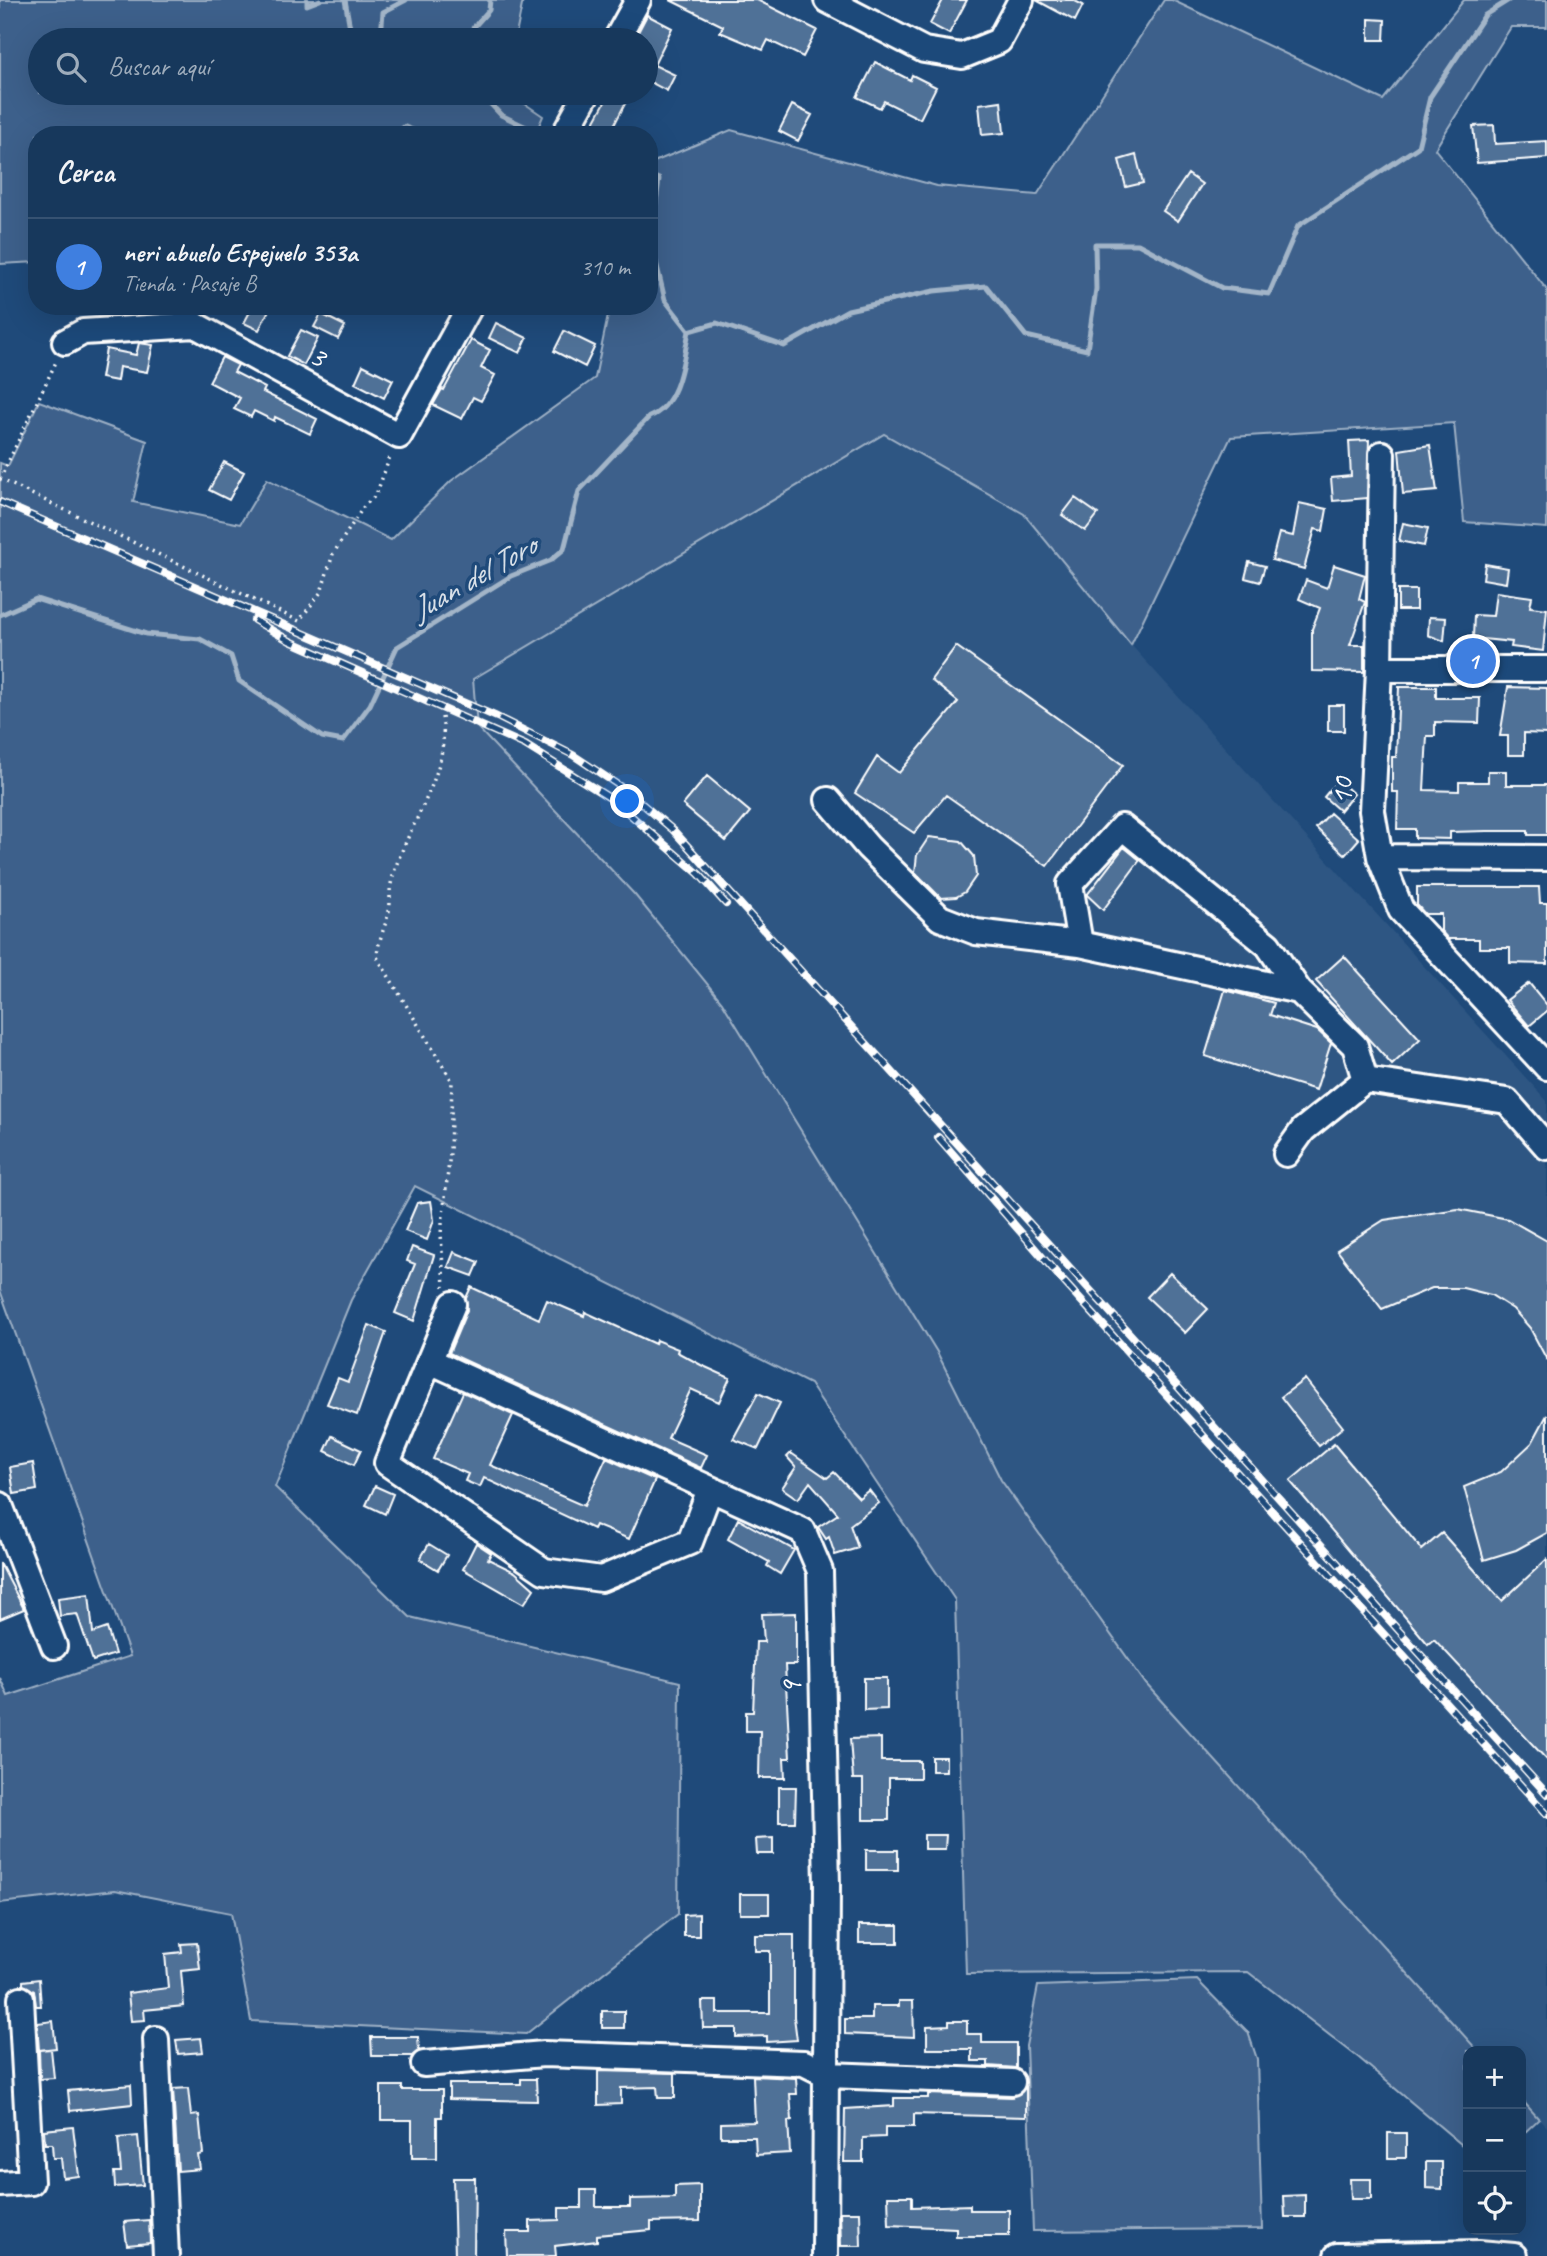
<!DOCTYPE html>
<html lang="es">
<head>
<meta charset="utf-8">
<style>
  :root { --surface:#17385c; --page:#203f62; --text:#f1f3f6; --muted:#9eacbb; --line:#365272; --accent:#e797bd }
  body { margin:0; font-family:Caveat,sans-serif; background:var(--page); color:var(--text) }
  .controls { position:absolute; right:21px; bottom:21px; display:grid; overflow:hidden; border-radius:14px; box-shadow:0 7px 28px #0002 }
  .controls button { width:63px; height:63px; display:grid; place-items:center; padding:0; border:0; border-bottom:2px solid var(--line); background:var(--surface); color:var(--text); font:35px sans-serif }
  .you { position:absolute; left:628px; top:802px; width:24px; height:24px; margin:-18px; border:5px solid #fff; border-radius:50%; background:#1a73e8; box-shadow:0 0 0 10px #1a73e833 }
  .badge { display:grid; place-items:center; width:46px; height:46px; border-radius:50%; background:var(--accent); color:#fff; font-size:23px; font-weight:700 }
  .pin { position:absolute; translate:-50% -50%; border:4px solid #fff; box-shadow:0 2px 7px #0006 }
  .list { margin:0; padding:0; list-style:none }
  h2 { display:flex; justify-content:space-between; align-items:center; height:91px; margin:0; padding:0 28px; font-size:30px }
  h2 small { font-size:23px; font-weight:400; color:var(--muted) }
  .list li { display:grid; grid-template-columns:46px 1fr auto; gap:21px; align-items:center; box-sizing:border-box; height:98px; padding:0 28px; border-top:2px solid var(--line) }
  .list b { display:block; font-size:26px; white-space:nowrap }
  .list p { margin:0; font-size:23px; white-space:nowrap; color:var(--muted) }
  .list em { font-size:23px; font-style:normal; color:var(--muted) }
  .icon { flex:none; width:38px; height:38px; fill:none; stroke:currentColor; stroke-width:2; stroke-linecap:round; stroke-linejoin:round }
  .map { position:relative; flex:none; width:1547px; height:2256px; overflow:hidden }
  .search { position:absolute; background:var(--surface); box-shadow:0 7px 28px #0002; left:28px; top:28px; width:630px; height:77px; display:flex; align-items:center; gap:18px; box-sizing:border-box; padding:0 24px; border-radius:38px; color:var(--muted); font-size:26px }
  .panel { position:absolute; background:var(--surface); box-shadow:0 7px 28px #0002; left:28px; top:126px; width:630px; height:189px; border-radius:28px }
  .map>svg:first-child { display:block }
</style>
</head>
<body>
<div class="map">
<svg width="1547" height="2256" viewBox="0 0 1547 2256">
  <rect width="100%" height="100%" fill="#1f4a7a"/>
  <filter id="ink" filterUnits="userSpaceOnUse"><feTurbulence type="fractalNoise" baseFrequency=".0143" numOctaves="2"/><feDisplacementMap in="SourceGraphic" scale="14" xChannelSelector="R" yChannelSelector="G"/><feConvolveMatrix kernelMatrix="1 2 1 2 8 2 1 2 1" color-interpolation-filters="sRGB"/></filter>
  <g filter="url(#ink)">
    <path fill="#2e5683" d="M884,434L1024,514L1131,645L1547,1101V2127L1521,2099V2051H1478L1146,1684L1001,1480L937,1352L635,895L477,727L473,679Z"/>
    <path fill="#3c618b" stroke="#9eb0c5" stroke-width="2" d="M0,0H523L515,40H40V93H509L543,116L535,135H429L404,125L392,135H37V262L0,264Z
      M1164,0H1172L1383,100L1464,0H1547V27H1511L1435,149L1547,290V528L1464,522L1454,423L1231,437L1131,645L1024,514L884,434L473,679L477,727L635,895L722,1002L937,1352L1001,1480L1146,1684L1478,2051H1468V2150L1359,2058L1248,1972L966,1974L955,1600L810,1384L415,1186L351,1300L275,1487L410,1617L680,1682L678,1914L526,2034L251,2021L231,1913L115,1890L0,1903V1678L8,1696L130,1656L0,1290V463L8,466L39,401L147,441L133,502L240,524L267,479L391,540L451,481L595,378L610,306H649V164L731,130L937,186L1037,195Z
      M1197,1980L1248,2032L1257,2059L1262,2229L1033,2231L1026,2046L1038,1986Z
      M1521,2099L1539,2119L1521,2136Z"/>
    <g fill="none" stroke-linecap="round" stroke-linejoin="round">
      <path stroke="#a3b5c8" stroke-width="5" d="M307,0V5L320,0
        M345,0L350,28L361,40
        M365,40L381,36L383,12L406,0
        M486,40L473,28L489,10L490,0
        M486,93L485,98L501,115L541,134
        M649,175L659,179L651,241L665,300L689,331
        M689,331L717,323L784,346L848,310L934,291L986,286L1026,336L1087,350L1096,289L1095,244H1138L1222,288L1269,294L1298,226L1418,147L1430,97L1485,15L1509,0
        M0,615L36,599L146,634L200,639L231,656L239,681L322,737L343,741L370,705L397,647L511,576L551,560L564,549L579,491L649,417C680,405 683,360 689,331"/>
    </g>
    <path fill="#507197" stroke="#fff" stroke-width="2" d="M670,0H757L817,30L803,57L768,40L763,50L720,32L723,26Z
      M943,0H967L949,34L930,24Z
      M1036,0H1073L1083,5L1075,21Z
      M647,15L672,28L654,65L675,75L667,91L646,80V40L635,38Z
      M1369,19L1385,20L1384,40H1369Z
      M875,62L910,80L912,75L936,87L920,119L884,101L880,108L857,97Z
      M610,93L628,98L609,135H587Z
      M1001,101L1004,133L982,135L979,104Z
      M792,105L812,115L798,141L779,131Z
      M1494,125L1495,144L1547,141V158L1477,163L1473,126Z
      M1136,155L1143,183L1126,187L1119,160Z
      M1188,174L1202,184L1178,221L1163,211Z
      M253,306H271L259,330L244,323Z
      M321,314L345,326L338,339L314,327Z
      M496,323L527,338L520,353L489,338Z
      M301,330L318,338L304,365L287,356Z
      M564,331L595,346L585,367L554,351Z
      M471,340L490,350L481,368L495,375L481,401L473,397L462,419L433,405L442,389L444,390Z
      M139,343L153,345L147,372L119,367L117,381L101,378L106,349L136,355Z
      M222,357L238,365L234,372L265,388L263,392L317,419L310,434L275,417L274,421L254,411L251,417L234,409L240,398L209,382Z
      M363,365L393,380L384,398L355,383Z
      M1369,440L1367,498L1333,501L1331,478L1351,476L1349,441Z
      M1430,445L1437,491L1403,494L1399,450Z
      M224,462L244,472L229,500L209,490Z
      M1075,498L1098,514L1085,531L1062,515Z
      M1299,503L1327,509L1323,531L1315,529L1304,569L1272,560L1279,533L1293,536Z
      M1403,523L1428,528L1424,546L1399,541Z
      M1249,562L1265,566L1260,582L1245,578Z
      M1485,564L1508,568L1506,583L1483,579Z
      M1334,565L1365,575L1359,599L1365,602L1350,645H1364V672L1312,671V629L1320,608L1299,599L1306,580L1327,588Z
      M1398,590H1416V610H1398Z
      M1496,592L1532,597L1530,607L1547,609L1543,651L1511,647L1512,642L1473,638L1474,615L1493,616Z
      M1429,617L1446,618L1444,641L1428,635Z
      M956,646L1123,765L1047,866L946,795L914,833L855,793L877,757L899,773L958,702L931,680Z
      M1399,687H1436V698H1480L1479,723L1435,722V736H1427L1424,790L1459,791V782H1488V771H1506V785H1547V835H1528V831H1487L1450,832V839L1415,838V829H1397L1398,792H1392V757H1396Z
      M1508,687L1547,688V734L1524,733V755H1508V736H1500Z
      M1328,705H1344V731H1328Z
      M707,776L750,812L726,841L683,805Z
      M1338,780L1354,794L1340,811L1324,797Z
      M1330,813L1359,839L1345,855L1316,828Z
      M929,837L961,841L974,856L976,876L965,892L956,897L941,898L915,872L917,855Z
      M1124,847L1140,860L1103,910L1087,895Z
      M1417,887H1539L1540,903H1547V964L1510,963V948H1479V939H1448L1441,931V914H1425L1417,905Z
      M1344,956L1420,1039L1392,1065L1316,981Z
      M1529,983L1547,1005V1011L1529,1026L1507,1000Z
      M1225,990L1274,1003L1270,1015L1317,1030L1331,1043L1316,1090L1205,1056Z
      M431,1201L434,1220L427,1240L405,1231L417,1203Z
      M1458,1209L1508,1219L1547,1241V1360L1530,1328L1513,1309L1491,1295L1463,1288H1432L1382,1309L1337,1250L1384,1220Z
      M412,1247L434,1255L414,1321L395,1313L415,1264L407,1261Z
      M454,1252L479,1262L473,1276L448,1267Z
      M1170,1273L1208,1309L1185,1333L1147,1297Z
      M471,1287L539,1319L547,1300L584,1316L585,1312L655,1344L656,1340L678,1349L677,1352L701,1365L730,1378L719,1402L691,1389L668,1438L707,1455L701,1468L449,1353L467,1310L466,1298Z
      M369,1325L386,1332L357,1415L327,1404L338,1378L348,1382Z
      M1305,1379L1343,1427L1319,1446L1281,1397Z
      M463,1392L513,1415L490,1465L584,1506L606,1458L655,1480L629,1539L595,1525L593,1529L484,1478L480,1487L465,1481L468,1474L433,1459Z
      M758,1393L780,1403L758,1449L733,1439Z
      M1547,1415V1533L1516,1550L1484,1560L1464,1487L1501,1472L1532,1443Z
      M332,1436L361,1450L354,1465L325,1451Z
      M1334,1444L1422,1550L1442,1533L1502,1601L1547,1559V1760L1434,1639L1428,1644L1290,1481Z
      M791,1453L827,1478L834,1472L859,1498L869,1490L879,1503L850,1525L858,1548L835,1555L829,1537L826,1539L818,1527L838,1514L810,1482L798,1499L782,1488L796,1467L787,1457Z
      M33,1463L37,1490L14,1494L10,1467Z
      M375,1486L393,1494L385,1514L366,1505Z
      M738,1519L794,1550L780,1574L767,1566L769,1562L728,1539Z
      M476,1543L491,1553L488,1559L515,1572L534,1589L524,1604L463,1569Z
      M429,1544L447,1555L438,1570L420,1559Z
      M0,1563L24,1609L0,1619Z
      M89,1594L93,1633L107,1628L115,1654L93,1661L77,1614L60,1616L58,1598Z
      M796,1613V1665H785L790,1758H784L785,1778H759L760,1731H746V1712H753L756,1642H764L762,1614Z
      M864,1678H887V1709L864,1710Z
      M881,1738V1761H920V1778H889V1820H863V1779H853L850,1739Z
      M932,1757H946V1771H932Z
      M779,1787H796L795,1822H779Z
      M924,1835H946L945,1849H924Z
      M773,1838V1854H757L756,1839Z
      M866,1850H898V1870H866Z
      M740,1894H769V1914H740Z
      M699,1914V1936H684V1915Z
      M859,1925H898V1943H859Z
      M755,1935H794V2017L797,2040L767,2042V2036L736,2037V2028H703L702,2001H717V2013H770V1951H755Z
      M197,1943L200,1969L181,1971L184,2006L144,2010L145,2020L131,2021L128,1993L168,1988L165,1954L182,1952L181,1944Z
      M39,1979L41,2006H36L34,1991L23,1985V1981Z
      M899,2001H913L914,2037L845,2034V2019H872V2006H899Z
      M602,2011H624V2028H602Z
      M53,2021L56,2048L39,2050L37,2023Z
      M949,2021H967V2034H982V2043H1016V2068L988,2066V2061H972V2049H927V2026L949,2025Z
      M371,2037H418L419,2051L412,2056H372Z
      M201,2038L203,2052L178,2054L176,2040Z
      M51,2049L54,2078L40,2079L39,2050Z
      M598,2071L675,2073V2098H658L657,2087L621,2088V2104L598,2105Z
      M753,2076L796,2078L797,2094H790L792,2120L788,2121L790,2153L756,2155L755,2137H721V2123L755,2122Z
      M521,2079H536L537,2101L449,2099V2084H521Z
      M131,2085L132,2104L70,2111L68,2091Z
      M381,2086H402V2090H442V2117H437V2158H412V2120H381Z
      M1026,2087V2117L914,2114V2127H885V2137L863,2138V2162H844L845,2109L894,2106V2098H928V2094L1012,2097Z
      M188,2088L191,2116L199,2115L203,2154L198,2155L200,2169L178,2171L173,2089Z
      M73,2127L79,2176L63,2178L61,2158H53L52,2144H45L44,2130Z
      M1388,2133H1406V2158H1388Z
      M138,2136L143,2185L115,2187L114,2172H121L118,2138Z
      M1426,2162H1442V2189L1426,2188Z
      M453,2178H475L474,2256H455Z
      M1350,2179H1371V2199H1351Z
      M700,2185V2221L651,2222V2230L597,2235V2241L555,2246L556,2256H507L506,2232H530V2221L559,2220V2208H581V2190H596V2207H630V2199L675,2198V2186Z
      M1305,2195V2217H1285L1284,2196Z
      M888,2196H912V2207L970,2205V2210H1009V2236H956V2228L889,2225Z
      M840,2212H860L861,2246H841Z
      M149,2220L150,2243L127,2245L124,2222Z"/>
    <g fill="none" stroke-linecap="round" stroke-linejoin="round">
      <defs>
        <path id="minor" d="M827,0L924,50L962,56L999,41L1021,0
          M616,40L638,0
          M564,135L587,93
          M65,342L83,332L195,325L399,436L470,306
          M1382,454L1379,669L1372,811L1380,857L1401,910L1547,1067
          M1379,669H1547
          M828,800L868,847L940,918L976,932L1080,944L1299,991L1355,1046L1365,1080L1507,1101L1547,1147
          M1380,857L1547,858
          M1080,944L1070,884L1122,827L1268,945L1299,991
          M1286,1154L1303,1130L1365,1080
          M453,1304L387,1463L544,1571L601,1579L690,1542L710,1489
          M430,1361L803,1531L820,1571L827,1885L825,2256
          M0,1505L54,1646
          M156,2039L166,2256
          M424,2064L544,2054L804,2063L828,2075L1012,2082
          M0,2184L31,2182L21,1999
          M1337,2256L1479,2253L1514,2256"/>
      </defs>
      <use href="#minor" stroke="#fff" stroke-width="30"/>
      <path stroke="#fff" stroke-width="3.5" stroke-dasharray="2 5" stroke-linecap="butt" d="M0,479L299,621L321,592L333,554L364,506L376,495L391,454
        M0,479L57,360
        M442,717C452,776 403,829 391,884C389,893 391,902 389,911C385,928 378,940 377,957L452,1081L450,1153L441,1233L444,1287"/>
      <use href="#minor" stroke="#1f4a7a" stroke-width="24"/>
      <defs>
        <path id="rail" d="M0,502L497,717L573,755L627,791L673,830L1547,1794
          M254,620L290,641L525,745L613,800L699,874L726,904
          M938,1137L1065,1283L1547,1814"/>
      </defs>
      <use href="#rail" stroke="#fff" stroke-width="8"/>
      <use href="#rail" stroke="#1f4a7a" stroke-width="5" stroke-dasharray="16" stroke-linecap="butt"/>
    </g>
  </g>
  <g text-anchor="middle" stroke-width="7" stroke-linejoin="round" paint-order="stroke">
    <g font-size="30" fill="#fff" stroke="#1f4a7a">
      <text transform="translate(318 356) rotate(29)" y="10">3</text>
      <text transform="translate(1342 791) rotate(-89)" y="10">10</text>
      <text transform="translate(791 1688) rotate(-91)" y="10">9</text>
    </g>
    <g font-size="32" font-style="italic" fill="#d8e0e8" stroke="#1f4a7a">
      <text transform="translate(473 577) rotate(-30)" y="11">Juan del Toro</text>
    </g>
  </g>
</svg>
<div class="controls">
<button>+</button>
<button>−</button>
<button><svg class="icon" aria-label="locate" viewBox="0 0 24 24"><circle cx="12" cy="12" r="6"/><path d="M12 2v4M12 18v4M2 12h4M18 12h4"/></svg></button>
</div>
<div class="you"></div>
<div class="pin badge" style="left:1473px;top:661px;background:#3f7fe0">1</div>
<div class="search"><svg class="icon" aria-label="search" viewBox="0 0 24 24"><circle cx="10" cy="10" r="6"/><path d="M15 15l6 6"/></svg>Buscar aquí</div>
<section class="panel">
<h2>Cerca<small></small></h2>
<ul class="list">
<li><span class="badge" style="background:#3f7fe0">1</span><div><b>neri abuelo Espejuelo 353a</b><p>Tienda · Pasaje B</p></div><em>310 m</em></li>
</ul>
</section>
</div>
</body>
</html>
